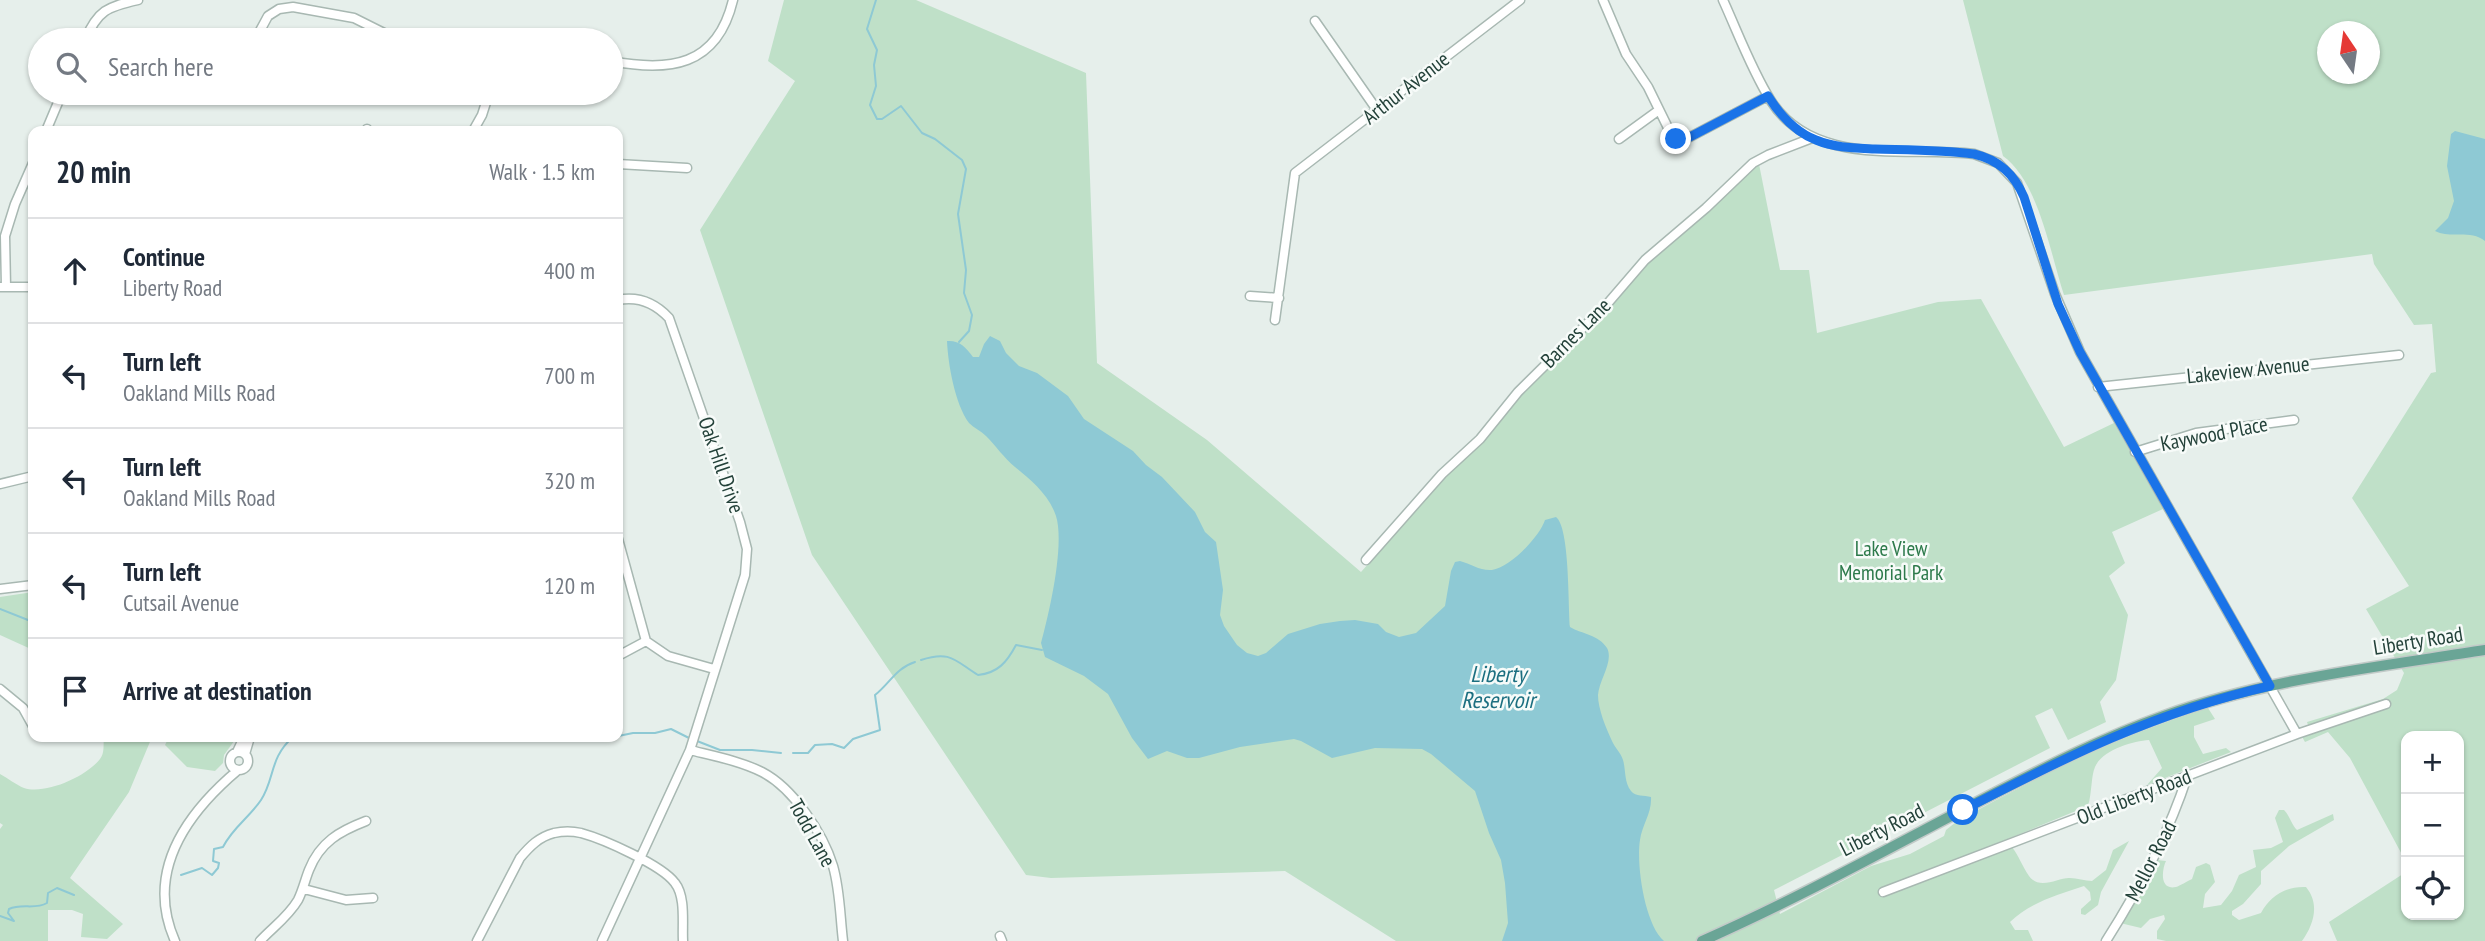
<!DOCTYPE html>
<html lang="en">
<head>
<meta charset="utf-8">
<style>
  :root { --surface:#fff; --page:#f6f6f7; --text:#1f2937; --muted:#747a83; --line:#e0e1e3 }
  body { margin:0; font-family:"PT Sans Narrow",sans-serif; background:var(--page); color:var(--text) }
  .controls { position:absolute; right:21px; bottom:21px; display:grid; overflow:hidden; border-radius:14px; box-shadow:0 2px 5px #0004 }
  .controls button { width:63px; height:63px; display:grid; place-items:center; padding:0; border:0; border-bottom:2px solid var(--line); background:var(--surface); color:var(--text); font:35px sans-serif }
  .compass { position:absolute; left:2317px; top:21px; width:63px; height:63px; border-radius:50%; background:var(--surface); box-shadow:0 2px 5px #0004; rotate:347deg }
  .stop { position:absolute; width:21px; height:21px; margin:-16px; border:5px solid #1a73e8; border-radius:50%; background:#fff }
  .stop.end { background:#1a73e8; border-color:#fff; box-shadow:0 2px 7px #0008 }
  .list { margin:0; padding:0; list-style:none }
  h2 { display:flex; justify-content:space-between; align-items:center; height:91px; margin:0; padding:0 28px; font-size:30px }
  h2 small { font-size:23px; font-weight:400; color:var(--muted) }
  .list li { display:grid; grid-template-columns:46px 1fr auto; gap:21px; align-items:center; box-sizing:border-box; height:105px; padding:0 28px; border-top:2px solid var(--line) }
  .list b { display:block; font-size:26px; white-space:nowrap }
  .list p { margin:0; font-size:23px; white-space:nowrap; color:var(--muted) }
  .list em { font-size:23px; font-style:normal; color:var(--muted) }
  .icon { flex:none; width:38px; height:38px; fill:none; stroke:currentColor; stroke-width:2; stroke-linecap:round; stroke-linejoin:round }
  .map { position:relative; flex:none; width:2485px; height:941px; overflow:hidden }
  .search { position:absolute; background:var(--surface); box-shadow:0 2px 5px #0004; left:28px; top:28px; width:595px; height:77px; display:flex; align-items:center; gap:18px; box-sizing:border-box; padding:0 24px; border-radius:38px; color:var(--muted); font-size:26px }
  .panel { position:absolute; background:var(--surface); box-shadow:0 2px 5px #0004; left:28px; top:126px; width:595px; height:616px; border-radius:14px }
  .map>svg:first-child { display:block }
</style>
</head>
<body>
<div class="map">
<svg width="2485" height="941" viewBox="0 0 2485 941">
  <rect width="100%" height="100%" fill="#e6efeb"/>
  <path fill="#bfe0c8" fill-rule="evenodd" d="M784,0H916L1086,73L1097,363L1207,440L1361,572L1636,265L1758,159L1780,270H1809L1817,333L1938,302L1981,299L2064,447L2114,423L2163,509L2112,532L2125,563L2109,576L2128,615L2116,680L2100,702L2106,722L2068,740L2052,708L2035,716L2050,748L1774,890L1780,914L1871,866L1910,854L1944,836L1946,830L1956,822C2037,777 2119,735 2208,708L2215,719L2194,726V737L2203,754L2226,748L2231,752L2147,785L2162,768L2149,740C2133,741 2102,750 2095,767C2091,776 2092,793 2088,806L1976,852L1979,860L2012,847C2019,856 2022,866 2029,876C2040,891 2059,877 2070,878C2077,878 2085,881 2092,881L2106,870L2113,850L2129,841L2101,892L2098,905L2085,915L2081,914V909L2091,900L2090,892L2084,886C2057,895 2031,902 2010,922L2015,930H2028L2033,941H1396L1285,871L1051,878L1026,875L812,555L700,230L795,81L768,61Z
    M1963,0H2485V941H2337L2329,922L2406,872V915H2459V736H2406V862L2350,758L2328,732L2305,742L2301,735L2336,723L2334,717L2308,725L2307,722L2383,699L2397,690L2404,673L2366,609L2409,586L2352,498L2431,373L2436,372L2432,324L2414,325L2374,264L2372,254L2064,295C2050,253 2039,182 2003,156ZM2328,32H2370V74H2328Z
    M33,592V650L0,635V597Z
    M104,737H152L129,792L70,878L123,924L107,939L81,937L83,914L72,910H48V941H0V829L3,825L0,823V774C8,778 16,785 24,788C46,795 87,776 100,759C105,753 103,744 104,737Z
    M169,737H237L224,755L223,763L215,771L187,767L165,745Z
    M2279,810H2284C2290,816 2291,824 2297,830L2333,814L2334,820L2289,846L2261,871V884L2243,904L2232,911V915L2239,920L2261,913C2270,896 2286,886 2306,887C2320,904 2314,924 2302,941H2166L2157,939V931L2165,919L2164,915L2150,919L2141,928L2120,923L2140,886L2153,873L2157,860L2166,861C2162,869 2159,891 2176,887C2180,886 2187,881 2192,879L2196,867L2206,863L2210,865L2215,882L2205,894L2203,908L2221,905L2232,891L2239,875L2256,867L2253,850L2271,848L2283,842L2275,818Z"/>
  <path fill="#8ec9d4" d="M2455,131L2485,139V241C2470,229 2451,239 2435,231L2448,218L2454,201L2447,166L2451,134Z
    M990,336L1000,341L1006,353L1019,366L1037,373L1068,396L1084,419L1133,451L1146,465L1162,477L1195,512L1205,532L1216,542L1223,590L1220,615L1224,626L1237,645L1247,653L1258,656L1266,653L1288,634L1320,624L1340,621L1355,620L1378,624L1386,632L1399,637L1416,633L1445,606L1451,571L1455,562L1460,561C1471,564 1480,571 1492,570C1510,568 1540,536 1545,520L1556,517C1570,528 1568,605 1570,627C1582,634 1599,635 1607,648C1614,661 1599,680 1598,695C1598,709 1606,728 1612,741C1615,748 1621,753 1623,760C1626,770 1624,782 1631,791C1636,797 1644,795 1651,797C1652,813 1642,825 1640,840C1636,865 1645,925 1664,941H1502L1508,923L1505,883L1501,860L1489,833L1475,791L1431,754L1422,749L1375,748L1332,758L1301,741L1294,739L1240,747L1199,758H1187L1167,751L1148,759L1132,738L1108,694L1084,676L1045,657L1041,643C1049,614 1065,545 1056,516C1049,495 1031,480 1015,467C1004,458 996,446 986,436C981,431 974,428 969,423C955,404 948,364 947,341C959,340 966,347 973,357H979L984,344Z"/>
  <g fill="none" stroke-linecap="round" stroke-linejoin="round">
    <path stroke="#8ec9d4" stroke-width="2" d="M876,0L867,29L877,50L874,65L876,86L870,105L877,119H882L901,106L922,133L935,139L962,160L966,169L958,214L966,270L964,293L972,315L969,331L959,342
      M0,609L33,622
      M921,660C951,650 955,661 978,675C998,673 1007,662 1016,645L1042,650
      M566,737L572,741L580,737
      M596,737L599,740L633,733H655L671,729L689,738
      M697,741L720,750H752L781,753
      M793,753H808L815,745L832,744L844,748L853,739L880,730L875,695C890,683 896,668 915,662
      M181,875L202,868L212,875L218,868L219,863L213,861L214,849L223,847C233,827 249,818 261,800C275,779 269,758 293,737
      M0,916L14,921L8,913L9,909C22,903 35,910 47,903L48,893L57,888L74,895"/>
    <defs>
      <path id="minor" d="M1603,0L1626,54L1648,87L1673,138L1680,140L1688,138L1768,96
        M1723,0C1738,33 1752,71 1771,101C1814,168 1907,146 1974,154L1998,163L2017,183L2055,294L2080,352L2297,734
        M1315,21L1377,110
        M85,40C98,10 107,7 138,0
        M255,40L268,16L279,9L293,7L354,18L398,40
        M611,61C669,72 717,67 733,0
        M46,131L62,93
        M367,131V129
        M473,131L482,115L489,93
        M1619,139L1659,110
        M618,164L687,168
        M0,287H33
        M6,287L5,236L15,204L33,163
        M1250,296L1279,298
        M1275,320L1295,173L1520,0
        M2098,387L2399,355
        M2135,452L2196,433L2294,420
        M0,484L33,476
        M618,539L646,641L668,656L714,669
        M1366,560L1442,474L1480,439L1518,392L1608,303L1645,260L1706,208L1753,163L1768,155L1812,138
        M0,589L33,585
        M618,656L646,641
        M0,689L23,708L33,726
        M690,750C714,756 740,761 762,772C793,788 823,833 833,866C840,890 840,916 843,941
        M237,752L244,737
        M230 761a9 9 0 1 1 18 0a9 9 0 1 1-18 0Z
        M245,754L250,737
        M304,889L346,900L373,898
        M1883,892L2297,734L2386,704
        M1000,936L1002,941
        M175,941C144,871 187,813 238,770
        M260,941C273,927 288,917 298,900C303,890 305,880 309,870C320,842 340,831 366,821
        M477,941L520,858C530,846 539,837 554,833C563,831 572,831 581,833C603,839 662,865 675,883C686,897 682,924 683,941
        M602,941L690,750L745,575L747,549L740,522L669,318C655,303 638,296 618,300
        M2106,941C2139,889 2168,836 2187,777"/>
      <path id="major" d="M1702,941C1802,897 1898,843 1995,793C2050,765 2105,737 2164,716C2267,679 2377,667 2485,650"/>
    </defs>
    <use href="#minor" stroke="#a8b8b2" stroke-width="11"/>
    <use href="#major" stroke="#c2cac8" stroke-width="13"/>
    <use href="#minor" stroke="#fff" stroke-width="8"/>
    <use href="#major" stroke="#6aa596" stroke-width="10"/>
  </g>
  <g fill="none" stroke-linecap="round" stroke-linejoin="round">
    <path stroke="#1a73e8" stroke-width="9" d="M1676,139L1688,138L1768,96C1780,115 1795,132 1816,140C1835,148 1855,148 1875,149C1908,150 1942,150 1974,154C1999,160 2014,174 2024,197L2058,304L2080,352L2270,686C2155,712 2066,757 1963,810"/>
  </g>
  <g text-anchor="middle" stroke-width="5" stroke-linejoin="round" paint-order="stroke">
    <g font-size="21" fill="#24423a" stroke="#f7fbf9">
      <text transform="translate(1406 88) rotate(-38)" y="7">Arthur Avenue</text>
      <text transform="translate(1576 333) rotate(-45)" y="7">Barnes Lane</text>
      <text transform="translate(2248 370) rotate(-6)" y="7">Lakeview Avenue</text>
      <text transform="translate(2214 434) rotate(-11)" y="7">Kaywood Place</text>
      <text transform="translate(721 465) rotate(71)" y="7">Oak Hill Drive</text>
      <text transform="translate(2418 641) rotate(-9)" y="7">Liberty Road</text>
      <text transform="translate(2134 797) rotate(-21)" y="7">Old Liberty Road</text>
      <text transform="translate(1882 830) rotate(-27)" y="7">Liberty Road</text>
      <text transform="translate(812 833) rotate(61)" y="7">Todd Lane</text>
      <text transform="translate(2151 861) rotate(-63)" y="7">Mellor Road</text>
    </g>
    <g font-size="21" fill="#2d7a4b" stroke="#f7fbf9">
      <text x="1891" y="556">Lake View<tspan x="1891" dy="24">Memorial Park</tspan></text>
    </g>
    <g font-size="23" font-style="italic" fill="#1c6f80" stroke="#f7fbf9">
      <text x="1498" y="682">Liberty<tspan x="1498" dy="26">Reservoir</tspan></text>
    </g>
  </g>
</svg>
<div class="controls">
<button>+</button>
<button>−</button>
<button><svg class="icon" aria-label="locate" viewBox="0 0 24 24"><circle cx="12" cy="12" r="6"/><path d="M12 2v4M12 18v4M2 12h4M18 12h4"/></svg></button>
</div>
<svg class="compass" viewBox="-18 -18 36 36"><path d="M0-13l5 13h-10z" fill="#e53935"/><path d="M0 13l5-13h-10z" fill="#747a83"/></svg>
<div class="stop" style="left:1963px;top:810px"></div>
<div class="stop end" style="left:1676px;top:139px"></div>
<div class="search"><svg class="icon" aria-label="search" viewBox="0 0 24 24"><circle cx="10" cy="10" r="6"/><path d="M15 15l6 6"/></svg>Search here</div>
<section class="panel">
<h2>20 min<small>Walk · 1.5 km</small></h2>
<ul class="list">
<li><svg class="icon" aria-label="ahead" viewBox="0 0 24 24"><path d="M12 20V5M6 11l6-6 6 6"/></svg><div><b>Continue</b><p>Liberty Road</p></div><em>400 m</em></li>
<li><svg class="icon" aria-label="left" viewBox="0 0 24 24"><path d="M17 20v-9H6M10 6l-5 5 5 5"/></svg><div><b>Turn left</b><p>Oakland Mills Road</p></div><em>700 m</em></li>
<li><svg class="icon" aria-label="left" viewBox="0 0 24 24"><path d="M17 20v-9H6M10 6l-5 5 5 5"/></svg><div><b>Turn left</b><p>Oakland Mills Road</p></div><em>320 m</em></li>
<li><svg class="icon" aria-label="left" viewBox="0 0 24 24"><path d="M17 20v-9H6M10 6l-5 5 5 5"/></svg><div><b>Turn left</b><p>Cutsail Avenue</p></div><em>120 m</em></li>
<li><svg class="icon" aria-label="arrive" viewBox="0 0 24 24"><path d="M6 21V4h12l-3 4 3 4H6"/></svg><div><b>Arrive at destination</b></div></li>
</ul>
</section>
</div>
</body>
</html>
